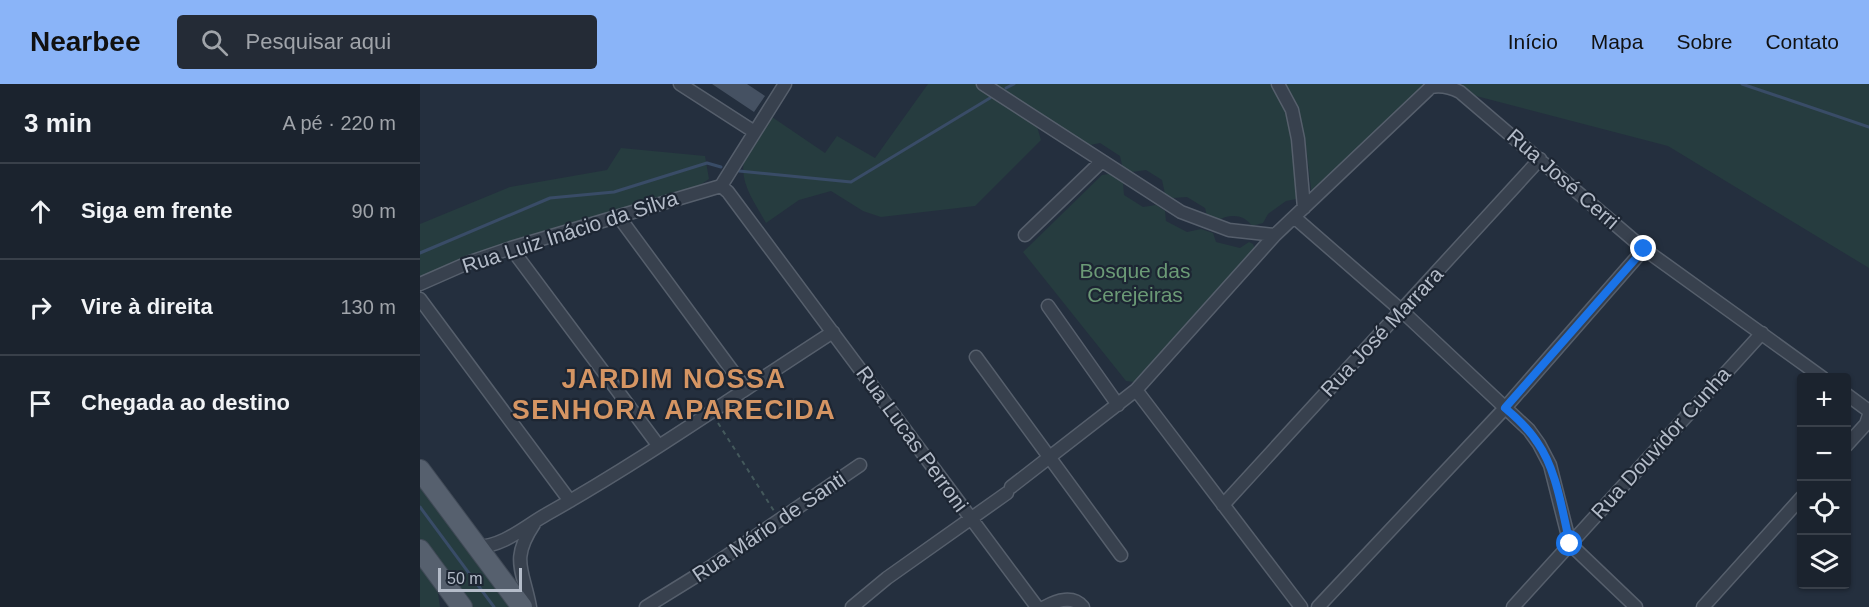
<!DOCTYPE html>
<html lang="pt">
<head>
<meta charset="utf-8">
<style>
  :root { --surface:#1b232e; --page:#242b36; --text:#f1f3f6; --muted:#a0a4aa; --line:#39404a; --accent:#8ab4f8 }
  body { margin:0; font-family:Arial,sans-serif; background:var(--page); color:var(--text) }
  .controls { position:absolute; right:18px; bottom:18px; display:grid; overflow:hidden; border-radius:6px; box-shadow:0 2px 4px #0004 }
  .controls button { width:54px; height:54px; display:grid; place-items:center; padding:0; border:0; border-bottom:2px solid var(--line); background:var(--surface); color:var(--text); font:30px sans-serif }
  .scale { position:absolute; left:18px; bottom:15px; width:84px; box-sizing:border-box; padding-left:6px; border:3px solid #b4bcc9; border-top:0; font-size:16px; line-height:21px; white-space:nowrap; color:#b4bcc9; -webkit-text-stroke:4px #1d2633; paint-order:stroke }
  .stop { position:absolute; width:18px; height:18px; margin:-14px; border:4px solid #1a73e8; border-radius:50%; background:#fff }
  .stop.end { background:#1a73e8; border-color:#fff; box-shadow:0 2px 6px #0008 }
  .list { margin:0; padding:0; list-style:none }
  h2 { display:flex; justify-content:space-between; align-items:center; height:78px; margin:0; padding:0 24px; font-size:26px }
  h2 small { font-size:20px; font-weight:400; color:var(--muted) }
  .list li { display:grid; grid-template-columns:39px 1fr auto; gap:18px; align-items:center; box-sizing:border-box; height:96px; padding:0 24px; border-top:2px solid var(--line) }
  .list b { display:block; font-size:22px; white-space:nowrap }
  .list em { font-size:20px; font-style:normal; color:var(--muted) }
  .icon { flex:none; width:33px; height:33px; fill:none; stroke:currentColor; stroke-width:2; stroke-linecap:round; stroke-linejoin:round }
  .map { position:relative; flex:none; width:1449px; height:523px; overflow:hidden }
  header { display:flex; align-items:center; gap:36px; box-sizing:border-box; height:84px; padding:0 30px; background:var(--accent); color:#111 }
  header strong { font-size:28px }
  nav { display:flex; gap:33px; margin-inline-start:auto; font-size:21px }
  .search { width:420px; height:54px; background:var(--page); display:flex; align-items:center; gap:15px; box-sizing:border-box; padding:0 21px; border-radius:6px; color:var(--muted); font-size:22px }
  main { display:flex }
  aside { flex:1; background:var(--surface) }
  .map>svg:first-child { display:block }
</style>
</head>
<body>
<header>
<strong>Nearbee</strong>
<div class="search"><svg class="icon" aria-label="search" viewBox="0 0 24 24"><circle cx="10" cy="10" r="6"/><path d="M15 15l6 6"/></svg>Pesquisar aqui</div>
<nav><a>Início</a><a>Mapa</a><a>Sobre</a><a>Contato</a></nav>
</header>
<main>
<aside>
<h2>3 min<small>A pé · 220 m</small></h2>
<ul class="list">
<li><svg class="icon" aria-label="ahead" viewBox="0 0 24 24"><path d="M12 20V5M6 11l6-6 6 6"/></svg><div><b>Siga em frente</b></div><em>90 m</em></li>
<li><svg class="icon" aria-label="right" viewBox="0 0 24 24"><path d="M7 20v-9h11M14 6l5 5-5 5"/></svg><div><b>Vire à direita</b></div><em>130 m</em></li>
<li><svg class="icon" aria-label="arrive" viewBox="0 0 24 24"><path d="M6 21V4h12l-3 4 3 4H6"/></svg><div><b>Chegada ao destino</b></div></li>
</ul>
</aside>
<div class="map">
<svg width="1449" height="523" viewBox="0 0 1449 523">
  <rect width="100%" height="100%" fill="#242f3e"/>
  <path fill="#263c3f" d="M508,0H559L616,39L621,56L555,122L461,133L443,127L411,107L379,116L346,139C334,117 315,94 327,68C332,56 344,44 352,33L405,69L417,52L455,74Z
    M563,0H1449V184L1248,62L1018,2L893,121L885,54L863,1L858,2L889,107L881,114L866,117L848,130L843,139L832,142C823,129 809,130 796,137L787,132L785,124L767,113L753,114L745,110L742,96L726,86L712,88L703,85L700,72L680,59L670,61L623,31L613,32Z
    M201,64L285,72L289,95L280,101L0,197V140L90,103L187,86Z
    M689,90L703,99L704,111L723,123L736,121L745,127L746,137L767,148L781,145L793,149L796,158L820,164L829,158L833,160L836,168L720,295L714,298L706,297L603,168L682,91Z
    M0,396L95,523H48L0,459Z
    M0,479L17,503L20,523H0Z"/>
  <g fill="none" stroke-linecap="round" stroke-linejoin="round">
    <path stroke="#394c67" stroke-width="3" d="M1322,0L1449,43
      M586,4L594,0
      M319,87L431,98L570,14
      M0,169L130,114L194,108L287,79L301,83
      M0,423L74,523"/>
  </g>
  <path fill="#455162" d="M292,0H327L345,12L334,28Z"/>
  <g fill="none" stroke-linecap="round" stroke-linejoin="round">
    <defs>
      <path id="minor" d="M260,0L333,47
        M563,0L761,128L809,146L855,151
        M858,0L872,26L878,55L884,124
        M301,102L308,108L617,523
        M301,102L365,0
        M199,133L325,304
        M874,133L982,227L1109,346L1119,360L1130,381L1150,460L1216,523
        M605,151L682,77
        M91,164L238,361
        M0,200L50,178L91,164L301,102
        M0,215L150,417
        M628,222L698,321
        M556,273L701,471
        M716,306L881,523
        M1426,310L1449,327
        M1426,362L1446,340L1449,331
        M591,403L716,306L855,151L1011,3C1022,1 1030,3 1040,8L1224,165L1403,294
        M803,421L1120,75
        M57,463C84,462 104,443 127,430C225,375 318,309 413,248
        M110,523C103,485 90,476 114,440
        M226,523L289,484L440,381
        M432,523L467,494L587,409
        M625,523C637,516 653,511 663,523
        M898,523L1085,324L1224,165
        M1093,523L1342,249
        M1283,523L1382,413"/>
      <path id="primary" d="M0,386L102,523
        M0,466L42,523"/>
    </defs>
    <use href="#minor" stroke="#565f6c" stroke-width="15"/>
    <use href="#primary" stroke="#414a57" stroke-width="22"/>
    <path stroke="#44595c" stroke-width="2" stroke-dasharray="4.5 4.5" stroke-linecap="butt" d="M298,339L354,427"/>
    <use href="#minor" stroke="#38414e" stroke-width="12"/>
    <use href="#primary" stroke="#56606e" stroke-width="20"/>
  </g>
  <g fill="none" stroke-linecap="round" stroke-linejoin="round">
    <path stroke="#1a73e8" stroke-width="8" d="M1150,460C1142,427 1137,386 1117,358C1108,344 1097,334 1085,324L1224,165"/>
  </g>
  <g text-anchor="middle" stroke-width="4.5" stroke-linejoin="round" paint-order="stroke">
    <g font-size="21" fill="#b4bcc9" stroke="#1d2633">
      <text transform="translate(1143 95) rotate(41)" y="7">Rua José Cerri</text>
      <text transform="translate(150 148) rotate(-18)" y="7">Rua Luiz Inácio da Silva</text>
      <text transform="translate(962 248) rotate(-47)" y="7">Rua José Marrara</text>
      <text transform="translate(492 355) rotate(54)" y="7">Rua Lucas Perroni</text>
      <text transform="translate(1241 359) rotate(-48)" y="7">Rua Douvidor Cunha</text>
      <text transform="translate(349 443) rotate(-34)" y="7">Rua Mário de Santi</text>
    </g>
    <g font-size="21" fill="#6b9a76" stroke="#1d2633">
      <text x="715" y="194">Bosque das<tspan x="715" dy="24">Cerejeiras</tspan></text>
    </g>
    <g font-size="27" font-weight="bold" letter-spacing="1.5" fill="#d59563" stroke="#1d2633">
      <text x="254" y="304">JARDIM NOSSA<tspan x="254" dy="31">SENHORA APARECIDA</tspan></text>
    </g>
  </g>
</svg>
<div class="controls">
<button>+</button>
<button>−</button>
<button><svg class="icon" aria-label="locate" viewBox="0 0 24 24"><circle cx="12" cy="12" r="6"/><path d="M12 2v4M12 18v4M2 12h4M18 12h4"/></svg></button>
<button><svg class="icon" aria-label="layers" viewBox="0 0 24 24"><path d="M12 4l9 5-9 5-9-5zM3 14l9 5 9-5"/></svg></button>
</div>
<div class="scale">50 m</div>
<div class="stop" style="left:1150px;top:460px"></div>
<div class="stop end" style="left:1224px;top:165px"></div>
</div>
</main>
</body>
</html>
